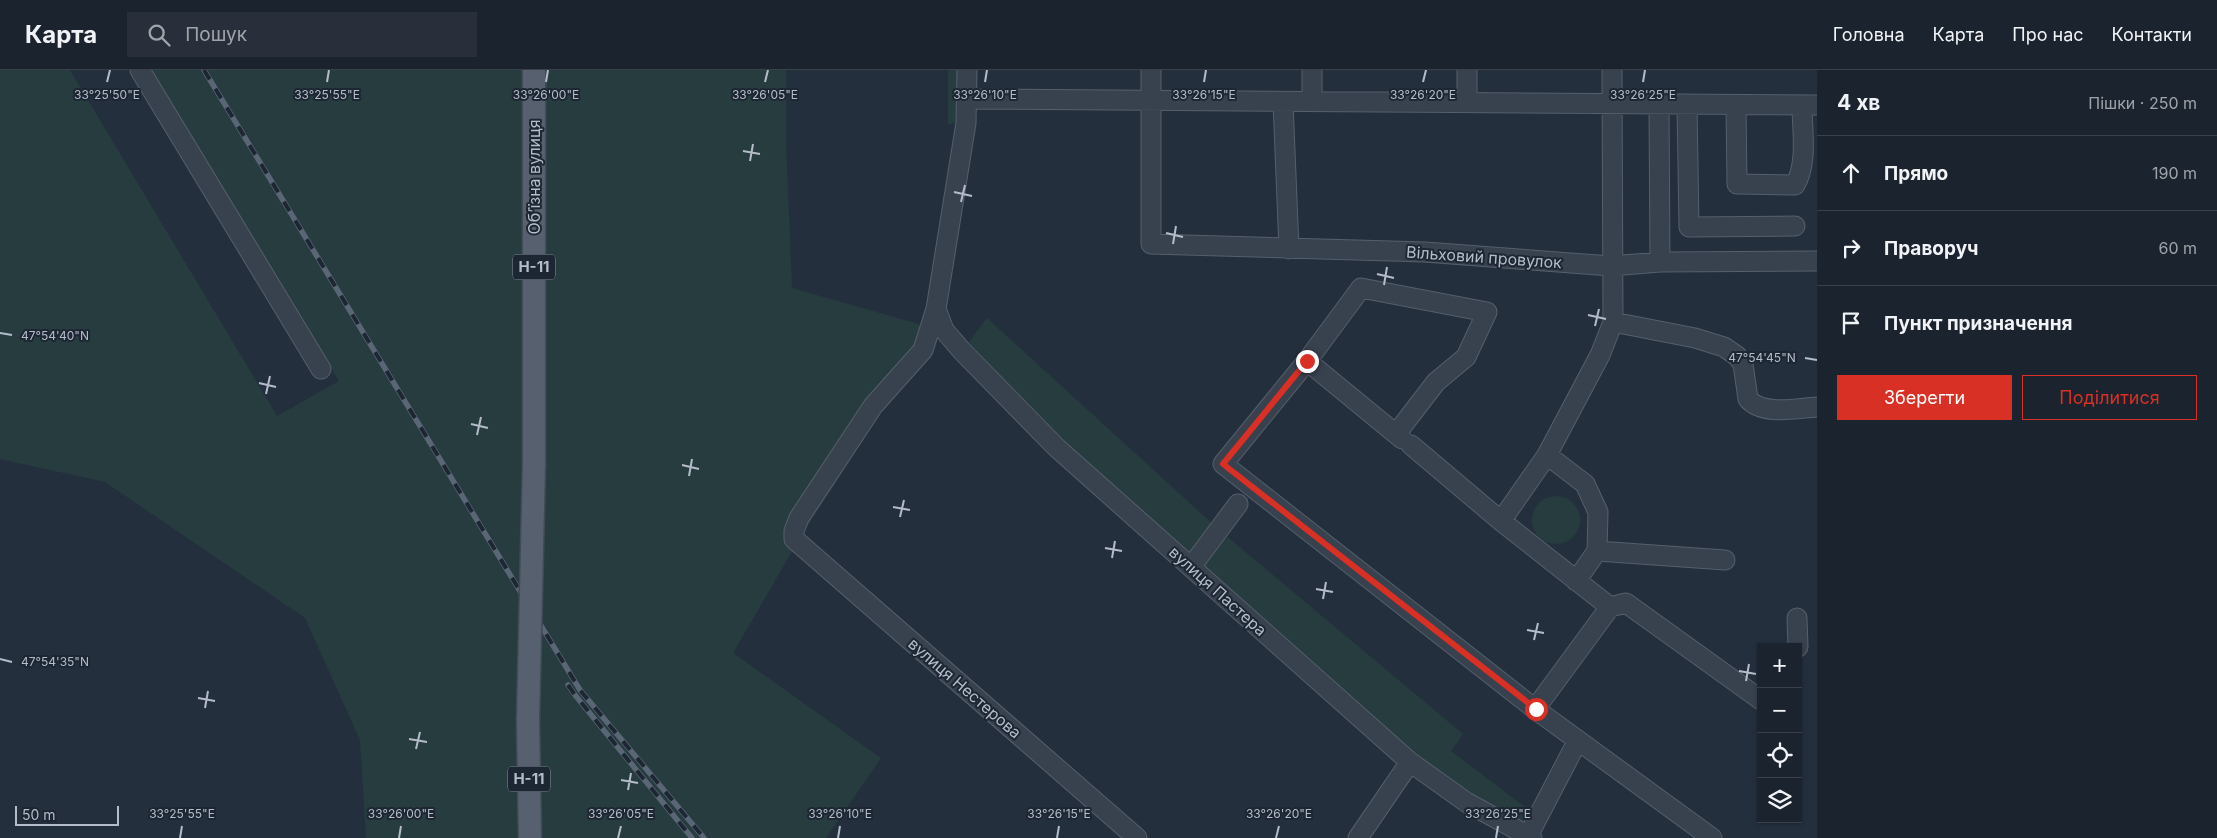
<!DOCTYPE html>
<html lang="uk">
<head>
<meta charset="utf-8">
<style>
  :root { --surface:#1b232e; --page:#282f3a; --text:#f1f3f6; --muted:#a0a4aa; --line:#39404a; --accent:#d93025 }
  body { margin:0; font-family:Inter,sans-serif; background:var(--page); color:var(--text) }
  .controls { position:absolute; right:15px; bottom:15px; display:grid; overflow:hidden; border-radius:0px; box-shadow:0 1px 4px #0004 }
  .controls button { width:45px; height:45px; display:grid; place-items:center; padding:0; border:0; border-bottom:1px solid var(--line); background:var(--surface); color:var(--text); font:25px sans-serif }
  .scale { position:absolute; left:15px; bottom:12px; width:104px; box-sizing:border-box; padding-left:5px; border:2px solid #b4bcc9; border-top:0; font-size:14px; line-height:18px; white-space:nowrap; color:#b4bcc9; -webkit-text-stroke:4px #1d2633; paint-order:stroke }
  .stop { position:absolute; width:15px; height:15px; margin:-11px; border:4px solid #d93025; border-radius:50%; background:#fff }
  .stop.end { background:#d93025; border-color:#fff; box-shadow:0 1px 5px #0008 }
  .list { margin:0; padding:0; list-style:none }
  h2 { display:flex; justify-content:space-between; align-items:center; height:65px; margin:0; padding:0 20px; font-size:21px }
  h2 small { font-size:16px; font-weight:400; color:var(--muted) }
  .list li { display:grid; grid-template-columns:32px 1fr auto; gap:15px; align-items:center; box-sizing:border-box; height:75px; padding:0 20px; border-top:1px solid var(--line) }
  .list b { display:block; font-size:19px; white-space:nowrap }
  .list em { font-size:16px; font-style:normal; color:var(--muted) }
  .actions { display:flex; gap:10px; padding:15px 20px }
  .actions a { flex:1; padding:11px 0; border:1px solid var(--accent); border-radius:0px; text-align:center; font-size:18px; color:var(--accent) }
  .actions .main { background:var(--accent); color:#fff }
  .icon { flex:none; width:28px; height:28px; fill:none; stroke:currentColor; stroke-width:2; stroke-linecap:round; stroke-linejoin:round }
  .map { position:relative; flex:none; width:1817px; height:768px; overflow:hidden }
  header { display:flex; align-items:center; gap:30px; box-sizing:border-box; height:70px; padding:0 25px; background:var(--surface); border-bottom:1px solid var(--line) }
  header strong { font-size:24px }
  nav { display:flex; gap:28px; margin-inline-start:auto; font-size:18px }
  .search { width:350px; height:45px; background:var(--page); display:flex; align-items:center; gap:12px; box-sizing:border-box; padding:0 18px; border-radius:0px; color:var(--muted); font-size:19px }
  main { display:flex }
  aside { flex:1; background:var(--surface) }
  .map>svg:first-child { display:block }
</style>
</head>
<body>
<header>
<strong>Карта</strong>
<div class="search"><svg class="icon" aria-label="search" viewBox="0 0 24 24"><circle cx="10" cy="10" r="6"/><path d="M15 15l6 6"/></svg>Пошук</div>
<nav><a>Головна</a><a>Карта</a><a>Про нас</a><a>Контакти</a></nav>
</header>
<main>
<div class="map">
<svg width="1817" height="768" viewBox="0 0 1817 768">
  <rect width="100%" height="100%" fill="#242f3e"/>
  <path fill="#263c3f" d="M0,0H70L277,346L339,311L148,0H786V71L792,218L940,260L927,287L883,340L801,466L733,583L881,688L826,768H366L360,670L305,548L105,412L0,389Z
    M948,0H961L960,49L955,53L948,55Z
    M987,248L1215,456L1190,488L1063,374L966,276Z
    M1532 450a24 24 0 1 1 48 0a24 24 0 1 1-48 0Z
    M1224,464L1463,664L1451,681L1533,743L1524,750L1511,751L1414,687L1199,495Z"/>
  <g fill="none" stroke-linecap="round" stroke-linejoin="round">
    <defs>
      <path id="minor" d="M140,0L321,299
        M967,0L966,53L936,239L923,280L873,336L799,448L794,461V469L1137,768
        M1151,0V174L1425,182L1611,196L1660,192L1817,191
        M1612,0L1613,252L1695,268L1724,277L1737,286L1743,294L1748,329C1763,346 1797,338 1817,337
        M967,29L1817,35
        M1283,32L1289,179
        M1312,32V0
        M1467,33V0
        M1659,34L1660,192
        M1687,34L1689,157L1795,156
        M1736,35L1737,114L1795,115C1808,93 1802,60 1802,35
        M936,239L944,260L962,281L1057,378L1410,692L1466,732L1532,768
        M1307,291L1361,218L1487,242L1466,287L1436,312L1396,364
        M1402,369L1307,291L1223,394L1535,639L1610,537L1501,451
        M1411,375L1501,451L1547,385L1600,285L1613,252
        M1547,385L1585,414L1598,442L1597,481
        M1191,497L1238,434
        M1576,511L1597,481L1725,490
        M1610,537L1626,533L1761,630
        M1797,548L1798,577
        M1535,639L1712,768
        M1528,766L1578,670
        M1358,768L1410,692"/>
      <path id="major" d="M534,394V0
        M528,650L530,768"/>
    </defs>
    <use href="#minor" stroke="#565f6c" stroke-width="21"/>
    <use href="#major" stroke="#414a57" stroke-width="25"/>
    <use href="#minor" stroke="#38414e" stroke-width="19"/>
    <use href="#major" stroke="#56606e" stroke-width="22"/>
    <defs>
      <path id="rail" d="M204,0L580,620L704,768
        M568,615L575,625L692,768"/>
    </defs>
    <use href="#rail" stroke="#5a6575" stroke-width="5.5"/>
    <use href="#rail" stroke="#1d2633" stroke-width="4" stroke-dasharray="11" stroke-linecap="butt"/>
    <defs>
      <path id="major-bridge" d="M528,650L534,394"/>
    </defs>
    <use href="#major-bridge" stroke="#414a57" stroke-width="25" stroke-linecap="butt"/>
    <use href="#major-bridge" stroke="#56606e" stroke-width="22"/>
  </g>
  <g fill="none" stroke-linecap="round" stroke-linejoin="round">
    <path stroke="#d93025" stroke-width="6" d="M1307,291L1223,394L1536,639"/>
  </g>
  <path fill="none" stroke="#b4bcc9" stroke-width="2" d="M107,12L110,0M327,12L329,0M546,12L548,0M765,12L768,0M985,12L987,0M1204,12L1206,0M1423,12L1426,0M1643,12L1645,0M743,81L760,84M750,91L753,74M954,122L972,126M961,132L965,115M1166,163L1183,167M1173,174L1176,156M1377,204L1394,208M1384,215L1387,197M1588,245L1606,249M1595,256L1599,239M0,263L12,265M1805,288L1817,290M259,313L276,317M266,324L270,306M471,354L488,358M477,365L481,347M682,395L699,399M689,406L692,389M893,437L910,440M900,447L904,430M1105,478L1122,481M1112,488L1115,471M1316,519L1333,522M1323,529L1326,512M1527,560L1544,563M1534,570L1538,553M0,589L12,592M1739,601L1756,604M1746,611L1749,594M198,628L215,631M205,638L208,621M409,669L427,672M416,679L420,662M621,710L638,713M628,720L631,703M180,768L182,756M399,768L401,756M618,768L621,756M838,768L840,756M1057,768L1059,756M1276,768L1279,756M1496,768L1498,756"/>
  <g text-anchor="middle" stroke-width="4" stroke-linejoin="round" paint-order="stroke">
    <g fill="#1d2633" stroke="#878f9c" stroke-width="1">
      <rect x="513" y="184.5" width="42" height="25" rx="4"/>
      <rect x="508" y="696.5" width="42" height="25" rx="4"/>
    </g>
    <g font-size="15" font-weight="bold" fill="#b4bcc9">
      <text x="534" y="202">Н-11</text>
      <text x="529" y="714">Н-11</text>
    </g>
    <g font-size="16" fill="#b4bcc9" stroke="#1d2633">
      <text transform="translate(534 107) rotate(-90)" y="6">Обʼїзна вулиця</text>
      <text transform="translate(1484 187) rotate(4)" y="6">Вільховий провулок</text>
      <text transform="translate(1218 521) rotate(42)" y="6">вулиця Пастера</text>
      <text transform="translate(965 618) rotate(41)" y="6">вулиця Нестерова</text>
    </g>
  </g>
  <g font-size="12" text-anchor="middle" fill="#b4bcc9" stroke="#1d2633" stroke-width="4" stroke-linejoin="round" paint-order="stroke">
    <text x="107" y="29">33°25'50"E</text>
    <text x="327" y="29">33°25'55"E</text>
    <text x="546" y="29">33°26'00"E</text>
    <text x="765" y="29">33°26'05"E</text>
    <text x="985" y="29">33°26'10"E</text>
    <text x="1204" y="29">33°26'15"E</text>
    <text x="1423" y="29">33°26'20"E</text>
    <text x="1643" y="29">33°26'25"E</text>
    <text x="55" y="270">47°54'40"N</text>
    <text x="1762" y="292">47°54'45"N</text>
    <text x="55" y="596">47°54'35"N</text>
    <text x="182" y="748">33°25'55"E</text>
    <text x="401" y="748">33°26'00"E</text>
    <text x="621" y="748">33°26'05"E</text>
    <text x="840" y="748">33°26'10"E</text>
    <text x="1059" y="748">33°26'15"E</text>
    <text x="1279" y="748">33°26'20"E</text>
    <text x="1498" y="748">33°26'25"E</text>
  </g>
</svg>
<div class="controls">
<button>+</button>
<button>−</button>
<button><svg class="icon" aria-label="locate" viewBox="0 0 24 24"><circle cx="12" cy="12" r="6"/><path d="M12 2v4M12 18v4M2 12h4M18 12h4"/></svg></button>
<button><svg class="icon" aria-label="layers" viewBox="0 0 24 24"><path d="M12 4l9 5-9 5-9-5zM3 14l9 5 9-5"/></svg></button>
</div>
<div class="scale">50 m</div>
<div class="stop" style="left:1536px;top:639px"></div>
<div class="stop end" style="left:1307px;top:291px"></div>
</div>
<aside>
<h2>4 хв<small>Пішки · 250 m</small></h2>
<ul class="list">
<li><svg class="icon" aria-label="ahead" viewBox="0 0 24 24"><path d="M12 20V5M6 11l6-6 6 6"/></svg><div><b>Прямо</b></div><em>190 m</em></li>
<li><svg class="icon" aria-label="right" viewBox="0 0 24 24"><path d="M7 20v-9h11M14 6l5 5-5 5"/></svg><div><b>Праворуч</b></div><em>60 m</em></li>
<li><svg class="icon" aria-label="arrive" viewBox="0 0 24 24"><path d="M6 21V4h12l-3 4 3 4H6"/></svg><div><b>Пункт призначення</b></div></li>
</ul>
<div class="actions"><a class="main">Зберегти</a><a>Поділитися</a></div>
</aside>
</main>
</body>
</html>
